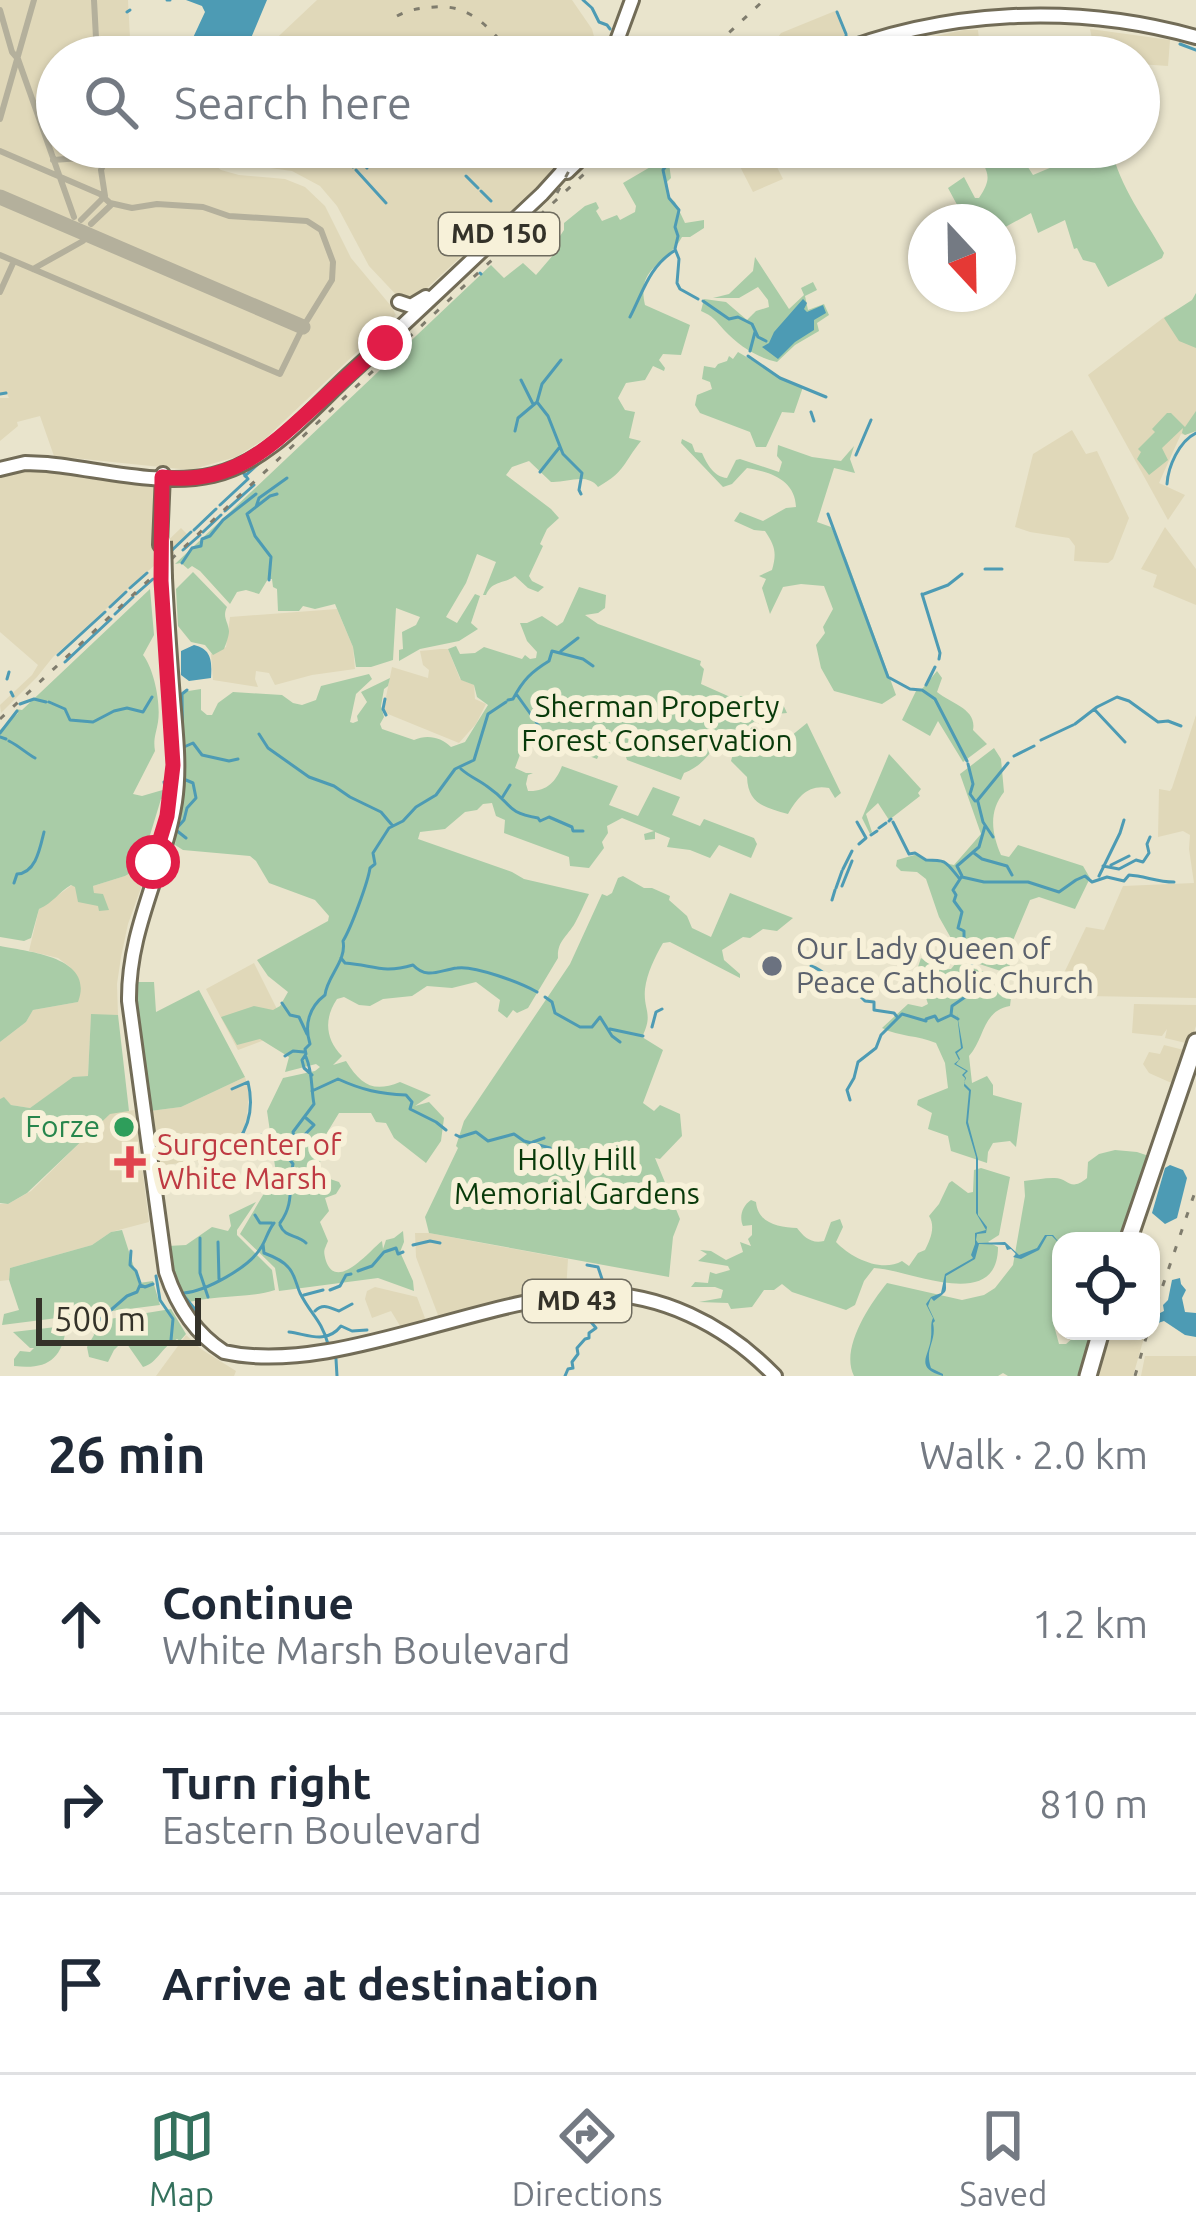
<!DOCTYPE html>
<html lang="en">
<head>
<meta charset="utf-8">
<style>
  :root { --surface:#fff; --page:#f6f6f7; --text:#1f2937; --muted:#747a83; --line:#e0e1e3; --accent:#34715d }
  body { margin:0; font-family:Ubuntu,sans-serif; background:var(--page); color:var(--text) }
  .controls { position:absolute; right:36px; bottom:36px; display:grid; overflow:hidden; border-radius:24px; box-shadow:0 3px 9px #0004 }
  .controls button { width:108px; height:108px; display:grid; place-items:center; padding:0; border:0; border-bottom:3px solid var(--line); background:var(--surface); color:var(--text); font:60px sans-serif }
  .compass { position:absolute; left:908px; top:204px; width:108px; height:108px; border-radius:50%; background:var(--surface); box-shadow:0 3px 9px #0004; rotate:158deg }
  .scale { position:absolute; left:36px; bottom:30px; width:165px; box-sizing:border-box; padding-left:12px; border:6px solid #343229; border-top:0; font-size:33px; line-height:42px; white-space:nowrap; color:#343229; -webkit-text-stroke:9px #f7f1d9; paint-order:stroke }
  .stop { position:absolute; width:36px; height:36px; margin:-27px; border:9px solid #e11d48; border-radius:50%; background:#fff }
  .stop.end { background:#e11d48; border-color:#fff; box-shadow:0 3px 12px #0008 }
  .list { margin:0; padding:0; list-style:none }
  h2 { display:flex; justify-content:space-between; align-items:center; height:156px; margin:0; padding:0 48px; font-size:51px }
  h2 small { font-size:39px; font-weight:400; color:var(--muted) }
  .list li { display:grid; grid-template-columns:78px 1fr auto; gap:36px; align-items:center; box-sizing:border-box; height:180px; padding:0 48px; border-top:3px solid var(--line) }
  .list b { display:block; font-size:45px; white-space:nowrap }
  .list p { margin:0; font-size:39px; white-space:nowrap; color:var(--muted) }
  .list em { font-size:39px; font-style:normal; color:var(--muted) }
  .icon { flex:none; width:66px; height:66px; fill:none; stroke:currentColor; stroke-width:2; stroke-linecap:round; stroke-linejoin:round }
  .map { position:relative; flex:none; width:1196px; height:1376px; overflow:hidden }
  .search { position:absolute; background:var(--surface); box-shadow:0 3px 9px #0004; left:36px; right:36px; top:36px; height:132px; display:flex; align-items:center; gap:30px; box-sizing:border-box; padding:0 42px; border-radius:66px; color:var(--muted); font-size:45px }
  .sheet { height:696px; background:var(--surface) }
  nav { display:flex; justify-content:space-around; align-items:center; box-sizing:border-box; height:168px; border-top:3px solid var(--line); background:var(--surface); font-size:33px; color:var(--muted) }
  nav a { display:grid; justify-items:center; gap:6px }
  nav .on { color:var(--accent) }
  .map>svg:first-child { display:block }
</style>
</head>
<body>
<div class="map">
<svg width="1196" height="1376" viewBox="0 0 1196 1376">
  <rect width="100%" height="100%" fill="#e9e4cc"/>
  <path fill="#e0d8b9" d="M0,0H128L131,57H57V147H192L221,170L239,175L285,179L305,187L325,206L351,258L391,306L396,315L265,439L236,457L190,470L54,456L40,416L17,422L18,426L0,441V398H9L6,392L0,393Z
    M317,0H572L592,29L596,44L582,57H264V50Z
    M835,11L849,46L813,57H785L776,40L781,33Z
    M1090,29L1170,40L1168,66L1139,64V57H1096Z
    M964,30H978L981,57H855L883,47Z
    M210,147H568L551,173L533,190L411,303L402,301L369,266L337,206L320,186L292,171L248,165Z
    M730,147H767L783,179L753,192Z
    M1167,315L1196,348V431L1185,435L1181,434L1159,483L1185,495L1168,520L1088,375Z
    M1072,430L1086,454L1097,451L1129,518L1113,559L1108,563L1074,561L1075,546L1069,538L1030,532L1015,527L1033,454Z
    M32,466L155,484L158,495L153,551H157L181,528L188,535L53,657L37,677L1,713L0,705L32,675L38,665L0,632V471Z
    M1165,527L1196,569V605L1153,587L1157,575L1141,569Z
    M337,609L353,647L355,669L312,675L275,685L269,673L256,671L255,679L258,687L213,680L211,654L226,647L230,617Z
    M441,649H448L460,679L474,685L475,699L486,704L476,724L459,743L383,712L392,667L428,678L429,670L423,665L420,651Z
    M1196,715V998L1088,996V974L1065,971L1086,927L1104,930L1123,886L1194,883L1189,849L1190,835L1183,831L1158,837L1159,789L1170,791L1172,788Z
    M142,862L150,863L128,924L121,957L117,984L118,1015H91L88,1076L73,1078L30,1108L11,1105L4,1098L0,1099V1042L26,1022L33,1010L78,1002L70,967L58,958L29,951L39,909L72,885L98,895L94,893L93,886L125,876L140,868Z
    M254,963L288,1031L238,1050L206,989Z
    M1134,1004L1196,1005V1026L1190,1044L1165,1038L1167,1029L1162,1036L1132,1033Z
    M1164,1045L1188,1051L1176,1085L1149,1073L1143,1064L1149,1052L1160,1054Z
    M245,1077L249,1089L247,1117L243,1131L231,1148L210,1159L158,1166L150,1111L181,1107Z
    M135,1110L149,1222L111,1232L92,1245L10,1268L9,1280L0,1281V1204H8L31,1191L110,1113Z
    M415,1233H429L568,1259L566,1291L494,1310L444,1331L416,1257Z
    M375,1287L417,1297L428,1326L405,1334L391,1311L372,1318L365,1299L367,1291Z
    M1106,1331H1146L1133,1376H1092Z
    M186,1335L201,1349L236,1371L234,1376H156Z
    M1145,1356H1196V1376H1141Z"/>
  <path fill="#a9cca7" d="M645,147H671L668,156L671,178L667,182L669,197L675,202L685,223L704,220V228L690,237H682C667,265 636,266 645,305L690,325L681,355L663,354L659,360L665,368L664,371L653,366L645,380L626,383L618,398L625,410L635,412L629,438L641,441C623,463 626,471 598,487C587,472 567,483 551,482L529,461L512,467L506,475L551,509L559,518L547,529L540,544L543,546L529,576L532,581L544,587L538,592L528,588L515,576C504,584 492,580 486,595H483L496,562L477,554L466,583L446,617L457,623L475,594L480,596L471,623L478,629L459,641L420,649L399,661V650L403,649L402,632L416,625L420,617L396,608L393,660L371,667H356L353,647L335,604L315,609L303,606L299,611H278L277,589L273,587L272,579H268L259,594L246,590L237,592L230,604L200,571L192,566L188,569L181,563L175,564L491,265L504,278L523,263L536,275L560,247L558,239L564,230V223L585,206L596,202L599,208L596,211L602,221L617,215L620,220L635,212L636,206L623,183L652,166Z
    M982,147H1015L1033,175L1052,167V155L1058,147H1111C1120,188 1144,217 1164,253L1162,258L1108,287L1095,263L1083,260L1077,248L1074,249L1065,220L1038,233L1031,213L998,231V222H985L987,220L983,214L971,221L962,214L948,188L964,177L975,198H979C998,170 979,172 982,147Z
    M755,257L789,309L804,295L801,288L813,282L817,290L805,296L808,310L824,304L829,315L817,323L819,331L795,345L777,362C756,357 739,346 724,330C716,321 713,316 701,311L704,299L726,302L747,320L756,311L769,307L768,300L758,287L739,298H713L729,294L753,271Z
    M1196,293V348L1179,341L1164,318L1192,300Z
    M738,352L784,379L803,387L794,413L782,412L766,447H756L750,432L700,413L695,405L697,395L712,389L710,382L702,379L704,366L715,368L718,364L727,361L729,356L733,359Z
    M1196,411V431L1185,435L1182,433L1183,428L1162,448L1168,460L1149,475L1137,459L1141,452L1138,449L1155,432L1152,429L1167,413H1171L1185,427Z
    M682,439L692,444L695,452L702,453C707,464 714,477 727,478L736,460L740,459L779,472L782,462L777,456L778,445L812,457L841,461L854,446L850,459L855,473L834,468L817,522L831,527L846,558L896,695L882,704L834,691L821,668L816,645L825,633L823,627L833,609L824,586L801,584L783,587L770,614L762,588L766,579L759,576L772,570C777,553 775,546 765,531L754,530L734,521L740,512L763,521L786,508L796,507C795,480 771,472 747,468L732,484L723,487L681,443Z
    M193,572L227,607C222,617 228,621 229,631C229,636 226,644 224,649L213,655L205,645L191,642L178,626L176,589Z
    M579,587L606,595L605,608L598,613L585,615L598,624L701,661L700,665L704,669L701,684L728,696H750L759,706L779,696L787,713L765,715L752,723L750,742L754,746L767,747L774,737L788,731L791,736L807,723L841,793L835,798L829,788C808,784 798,797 788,814C764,807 748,804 747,777L731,761L733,754L715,746C707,758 699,767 684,773L681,780L627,760L625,754L603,746L597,759L589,756L592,745L538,733L527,736L515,768L526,773H533L528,775L526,784L528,791C546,792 556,782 562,766L618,786L609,805L638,816L653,787L680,797L672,815L700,826L704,819L754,838L757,844L751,858L719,845L710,858L690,850L667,847L670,838L655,832V839L645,840L644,834L654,831L622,818L607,826L608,833L602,842L604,848L589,868L570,866L569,857L504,833L505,820L496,816L492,803L483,804L477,810L465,812L445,829L420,832L418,839L512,872L524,879L589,894C584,904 580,914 575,923C567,937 557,941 558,958L528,1008L517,1013L513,1010L507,1018L498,1011L500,1000L476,982L452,988L427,986L412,996L383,999L370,1006L359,1005L344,997L337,999C324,1018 325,1039 342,1056L333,1065L346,1061C361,1085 373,1093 400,1082L431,1095L415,1106L429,1102L444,1118L441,1141L426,1163L394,1138L386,1123L376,1122L371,1113H339L319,1146L321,1160L316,1170L318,1175L339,1182L341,1186L336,1194L325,1198L329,1211L320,1222L328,1241C324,1251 323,1250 326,1261C337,1292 370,1250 382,1241L383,1249L386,1240L394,1238L403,1231L404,1242L400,1252L413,1281L414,1291L378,1278L279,1291L275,1268L240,1234L276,1173L267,1111L283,1078L315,1071L320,1067L316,1064L285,1072L289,1057L260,1039L237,1045L221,1017L254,1006L273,1010L280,1006L288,992L268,976L257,960L328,921L329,916L315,900L269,883L256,861L250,856L183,850L175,845L184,768L182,692L201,689V710L207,715H212L218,703L233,692L282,695L293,703L302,705L316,700L321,686L369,674L372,679L356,694L350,722L353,723L358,721L357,716L367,702L361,692L390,678L388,686L384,689L381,706L384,717L380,724L382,729L414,740C427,734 441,737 451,747L465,742L488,705L477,697L474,685L461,680L448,649L456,646L460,654L475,653L484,647L522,659L525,655L530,659L536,658L537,652L527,641L520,623H527L542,616L557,626L563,622Z
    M150,589L154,635L143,655C154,669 161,703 158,722C156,734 153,739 155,751L133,794L142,796L166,789L165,798L161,799L140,868L125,876L93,886L94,893L103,894L109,910L99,911L98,906L78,902L75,887L71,885C59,892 53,903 39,909L31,938L24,941L0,937V730L18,713L16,709L22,710Z
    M937,671L942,678L937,692C952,704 977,709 973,730L987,744L963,762L938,721L930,736L902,720L916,691L922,689Z
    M994,748L1001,759L1004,792C988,812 992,834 1001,855L1009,857L1018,845L1083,866L1090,878L1075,909L1039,897L1030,900L1009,950L1010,974L970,961L971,957L960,954L939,917L926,879L917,872L901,871L896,866L897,860L918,854L924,859L954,865L981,834L960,774Z
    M889,754L921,789L918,793L920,796L889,820L878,803L866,814L872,832L870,834L862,818Z
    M623,876L644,888H652L670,896L669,900L687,916L692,928L711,937L730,893L793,918L777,931L763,929L750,938L743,937L722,950L724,960L740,974V978L670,942L663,943C655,957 647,973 645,989C643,1011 654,1013 642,1037L663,1050L643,1103L654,1111L660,1105L680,1114L682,1136L660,1159L655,1158L680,1219L673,1237L669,1277L429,1233L425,1217L458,1148L456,1146L464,1121L570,964L602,894L607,896L612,893L618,878Z
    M0,946C30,952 95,957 78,1002L33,1010L26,1022L0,1042Z
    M921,958L938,970L951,969L956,963L991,974L988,977V991L991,993L1012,989L1010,1006C982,1011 985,1038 969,1056L972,1083L987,1076L993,1085V1095L1022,1103L1016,1147L1010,1141L993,1143L988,1152L987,1163L951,1151L948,1136L928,1129L932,1113L917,1105L918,1100L948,1088L945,1063L936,1043C917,1035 900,1037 882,1028L908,1004L922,1007L928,1004L917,970Z
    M134,982H154L156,1012L199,990L245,1077L181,1107L150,1111Z
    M91,1014L118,1015L129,1111L110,1114L27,1193L8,1204L0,1203V1099L4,1097L11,1105L30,1108L73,1077L88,1076Z
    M1115,1150L1137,1152L1152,1157L1124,1241H1061V1314L1055,1310L1053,1322L1059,1344H1066L1081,1331H1093L1080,1376H1008L1003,1373L998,1376H854C840,1349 869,1305 887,1283L962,1300L984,1295L995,1288L1013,1265L1025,1196L1024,1181C1034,1180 1044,1178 1053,1178C1069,1177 1069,1193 1087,1178L1088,1162L1099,1154Z
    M981,1168L1010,1177L999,1235L988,1242L998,1247C998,1314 908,1269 874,1268L864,1281L855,1305L846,1310L792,1292L782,1284L774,1290H764L752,1307L731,1309L728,1303L699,1302L721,1298L723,1290L715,1287H691L695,1282L708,1283L710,1272L716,1274L730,1270L728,1266L698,1261L707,1254L700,1250L711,1251L726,1260L743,1252L740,1242L751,1246L748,1239L752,1235V1225L743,1226C739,1217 742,1206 751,1200L756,1202C758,1224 779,1227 797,1228C804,1237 811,1244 824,1241L831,1222L840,1219L843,1227L836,1242C851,1258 882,1273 902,1261L909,1266L918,1253L925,1250C930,1240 936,1227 929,1216L939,1204L949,1183L952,1181L968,1193L973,1192L974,1170Z
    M256,1202L237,1230V1235L272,1270L275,1290C247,1299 212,1294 183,1304L172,1278L168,1246L186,1245L212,1227L228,1231L231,1226L229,1215Z
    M122,1230L139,1283L153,1281L160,1305L2,1325L4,1314L19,1310L9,1280L10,1268L92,1245L111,1232Z
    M171,1309L186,1334L180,1341L177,1339C159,1349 159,1362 143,1367L127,1344L121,1343L114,1350L108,1362L89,1357L87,1347L94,1335L91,1322Z
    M82,1324L87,1327L66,1328C62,1360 46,1370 14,1366V1359L20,1351L30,1352L34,1348H30L13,1332Z"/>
  <path fill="#4d9bb4" d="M186,0H267L243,57H184L205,12L202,6Z
    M803,299L807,303L804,309L807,312L823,305L826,313L814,320V330L795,342L778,359L762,347L769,343L774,332Z
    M194,645C212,649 212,662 211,678L189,681L181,675V651Z
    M957,1014L963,1048L957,1053L960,1059L956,1064L968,1071L964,1075L966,1078L964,1083L971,1090L968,1122L978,1159V1215L987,1227L986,1233L977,1234L976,1240L978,1243L1005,1242L1019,1255L1037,1248L1045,1235H1053L1061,1245L1052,1236H1047L1039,1250L1021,1259L1013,1257L1016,1254L1011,1249L1007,1250L1005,1245L979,1244L975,1259L946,1276C945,1294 950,1289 934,1301L931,1298L928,1306L935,1321L933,1323C937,1342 924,1348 931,1368L943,1374V1376C913,1367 930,1356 931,1337C932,1330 930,1324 933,1318L926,1304L931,1297L941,1293L945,1274L973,1258L971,1255L975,1244V1233L986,1230L976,1213V1157L966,1123L969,1091L964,1086L965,1078L962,1075L966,1071L954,1064L959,1060L955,1052L961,1048Z
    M1170,1165L1183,1170L1187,1178L1177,1218L1165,1224L1152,1213L1165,1168Z
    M1180,1278L1181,1284L1186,1290L1182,1298L1185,1312L1196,1313V1337L1185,1335L1164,1321L1158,1323V1314L1164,1311L1163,1305L1168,1300L1172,1280Z"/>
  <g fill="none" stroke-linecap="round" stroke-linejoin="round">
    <path stroke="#4d9bb4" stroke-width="3" d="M167,0H170
      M583,0L592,8L599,22L607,25L610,29
      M127,12L130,10
      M837,12L846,34
      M846,36L849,39L860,37
      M1180,44L1196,50
      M671,147L669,162L663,170L669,198L679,210L675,227L678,236L675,249L679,259L677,283L680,289L698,299
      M351,151L358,159
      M339,152L353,167
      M364,164L367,168
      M356,170L386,203
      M466,176L478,188
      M481,191L491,201
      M488,253L541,205
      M480,273L481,274
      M703,301L729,319L738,317L752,324L758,337L766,341
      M630,317C643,292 649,267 674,251
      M750,351L755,332
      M748,356L780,378L826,397
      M521,380L533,404
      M0,394L6,393
      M537,402L548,416L563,454L582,473L579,490L581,494
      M811,412L814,421
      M306,424L354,380
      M515,431L518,418L537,402L542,384L561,360
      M856,455L871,420
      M540,472L559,448
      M245,476L267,456
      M1167,484C1168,467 1179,441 1196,433
      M220,505L248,479L244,474
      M256,507L259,498L287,478
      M225,511L254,485
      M828,514L888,677L910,689L921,690
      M194,530L216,509
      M203,532L221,515
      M183,550L200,535
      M168,554L191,532
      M182,563L192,548L201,546L202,539L210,536L223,520L256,494
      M985,569H1002
      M269,580L271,557L255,536L247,514L270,496L277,494
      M130,588L147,573
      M136,594L153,579
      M922,594L940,653L939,659
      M924,594L948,585L962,574
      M110,607L126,592
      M115,614L133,597
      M561,651L578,638
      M58,655L105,612
      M65,662L111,619
      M7,679L9,672
      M926,685L935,667
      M922,690L935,699L967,761
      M11,692L13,696
      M517,695L537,723
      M385,699L383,709L386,715
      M508,700L513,699C523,680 531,672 549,661L552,651L583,659L593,666
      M49,702L65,709L70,720L93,722L114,711L127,708L143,712L152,697
      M20,704L34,699L46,702
      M1094,709L1125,742
      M1075,724L1097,707L1117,697L1129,701L1158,722L1168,721L1181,726
      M0,733L17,711
      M259,734L268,748L309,777L334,786L350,797L381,812L392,825
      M536,734L540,730L538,725
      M0,737L6,739
      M1041,740L1073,725
      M9,741C19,746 26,753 35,758
      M184,747L193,743L202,755L229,761L238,759
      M1014,756L1034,746
      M968,764L973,784L970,794L975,801
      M183,769L182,694L187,690
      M461,769C470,777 479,780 488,787C513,804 504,812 538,818L540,821L549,817L572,827L573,831H583
      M502,798L510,785
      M977,801L1008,763
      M978,802L983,822L993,837
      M889,821L891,819
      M857,822L866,838L859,844
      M893,822L909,854L915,853L926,860C947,860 945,861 959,878
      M879,828L886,823
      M175,830L184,820L187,808L196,798L193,783L186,780
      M176,830L186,838
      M871,835L877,831
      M154,847L167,797L164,782
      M974,853L982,859L1007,866L1012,875
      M1111,865L1129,856
      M1103,866L1119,869L1136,860L1143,862L1149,853L1147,844L1150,837
      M843,869L852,851
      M1099,876L1120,833L1124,820
      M962,877L984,882H1028L1059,892L1076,880L1085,876L1092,882L1107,877L1124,881L1129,875C1145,876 1157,882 1174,882
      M14,883L17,874C36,873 40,848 44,832
      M842,886L852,861
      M836,888L842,871
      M832,900L835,890
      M341,958L345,963C373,965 382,974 413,965C427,980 440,970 457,968C474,965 521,983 537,992
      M981,960L1002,961L1014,952L1017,954
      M811,966C826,971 833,983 848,990
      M849,990L853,989L865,1001L874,1002V1010L894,1013L898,1018
      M545,997L552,1002L555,1013L580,1027H592L600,1017L612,1036L620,1042
      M282,1003L290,1015L299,1017L307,1034
      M951,1015L952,1006L971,993L973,982L969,976L971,965L978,959L975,956L978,949L964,941V931L958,928L962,912L954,901L956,895L953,890L962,876L957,866L979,847L985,826
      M652,1027L656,1012L662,1009
      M610,1029L643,1036
      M285,1056L293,1051L304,1052
      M312,1075L304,1068L302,1060L306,1054L305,1049L310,1044C304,1025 309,1007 325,995C327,976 347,961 343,941C351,928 368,882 370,868L375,864L373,853L389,828L403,821L416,807L436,795L455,769L474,760L488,714L506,702
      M232,1089L248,1082C253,1103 251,1123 238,1141
      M312,1091L338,1079C362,1090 380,1094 406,1095L412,1102L410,1109L436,1122L446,1130
      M850,1100L847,1090L854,1078L858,1062L876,1048L881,1035L902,1014L926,1021V1019L935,1016L938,1021L951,1015L958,1019
      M456,1135L460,1137L476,1132L488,1141L514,1134L524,1141L550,1148
      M533,1142L544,1138
      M296,1144L314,1125L306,1118
      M245,1145L261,1135L274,1142L294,1146
      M255,1215L260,1223H272
      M280,1223C295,1203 288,1185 293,1164L290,1160L297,1149L293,1132L314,1104C311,1089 313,1073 306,1057
      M280,1225C285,1238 297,1234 306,1243
      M200,1238V1273L208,1297
      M218,1242L219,1279
      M263,1244L264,1253C272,1256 283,1261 288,1267C295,1274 296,1284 300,1293C311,1315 321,1319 328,1344
      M413,1245L430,1241L440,1243
      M131,1251L130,1265L136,1271L140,1283
      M587,1265L598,1267L604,1285
      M358,1271L372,1266L384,1252L396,1248L398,1254L403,1252
      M156,1276L160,1300L173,1319L171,1340
      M330,1290L340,1286L346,1275L351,1274
      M180,1291L198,1313
      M184,1293C206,1291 248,1268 260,1249C266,1241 267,1232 274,1223
      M304,1295L323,1290
      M315,1311C324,1302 331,1309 339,1311L352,1304
      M593,1315L595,1309
      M89,1329L127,1296L137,1292L140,1285L145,1287L153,1284
      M70,1331L72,1327L88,1326
      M289,1332C307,1334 326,1345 341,1326L352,1331L367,1330
      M332,1352L336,1359L337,1376
      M565,1376L568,1369L573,1368L572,1362L578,1354L577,1348L585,1339L589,1338V1333L596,1328L591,1322L593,1317"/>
    <path stroke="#b4b09c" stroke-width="6" d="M94,0L97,57
      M0,10L12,52L18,59L74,217
      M0,119L34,0
      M0,151L100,194L110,203L132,208L157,204L203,207L229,216L307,221L321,230L333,262L332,280L303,327L280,374L0,255
      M53,160L107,156
      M105,196L101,170L107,156L106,147
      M81,220L104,197
      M91,224L111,205
      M33,269L83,241
      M0,292L14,261"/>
    <path stroke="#b4b09c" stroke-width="15" d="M0,197L303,327"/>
    <defs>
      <path id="major" d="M611,57L632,0
        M826,57C942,9 1076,3 1196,37
        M567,172L593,147
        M399,302L411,306L426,297
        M0,469L25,463L47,464C98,469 162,487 213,475C270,462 311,409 353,371C417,313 479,253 542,194L561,173L576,147
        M160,545L163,474
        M165,578C167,619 170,659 173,699C176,734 180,768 175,802C164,871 128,928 129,1001L166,1272C177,1305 194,1333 224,1352C330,1376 477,1299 587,1294C659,1291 726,1325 775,1376"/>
      <path id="highway" d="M1128,1241L1196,1042
        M1088,1376L1101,1331"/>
    </defs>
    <use href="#major" stroke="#726c57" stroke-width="18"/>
    <use href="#highway" stroke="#726c57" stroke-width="21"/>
    <use href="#major" stroke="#fff" stroke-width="12"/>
    <use href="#highway" stroke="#fff" stroke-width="15"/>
    <path stroke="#7f7c6d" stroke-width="3" stroke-dasharray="6 12" stroke-linecap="butt" d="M397,16C410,9 421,8 435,7C473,4 491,31 515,57
      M703,57L764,0
      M557,193L570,169L569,147
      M0,719L613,147
      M1151,1320L1196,1189
      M1135,1376L1148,1331"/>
    <defs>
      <path id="major-bridge" d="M164,541L165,578"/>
    </defs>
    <use href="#major-bridge" stroke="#726c57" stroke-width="18" stroke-linecap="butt"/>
    <use href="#major-bridge" stroke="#fff" stroke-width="12"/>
  </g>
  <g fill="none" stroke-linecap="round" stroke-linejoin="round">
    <path stroke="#e11d48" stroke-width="15" d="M153,862L167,816L173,765L161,581L162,477C231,486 269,448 316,405C339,384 362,363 385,343"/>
  </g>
  <circle fill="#6b7280" stroke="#f7f1d9" stroke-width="4.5" cx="772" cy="966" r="12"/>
  <circle fill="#2e9e5b" stroke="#f7f1d9" stroke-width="4.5" cx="124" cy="1127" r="12"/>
  <path fill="#e0444e" stroke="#f7f1d9" stroke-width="4.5" d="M124 1144h12v12h12v12h-12v12h-12v-12h-12v-12h12z"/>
  <g text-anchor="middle" stroke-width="12" stroke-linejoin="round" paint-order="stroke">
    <g fill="#f7f1d9" stroke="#6e6b5e" stroke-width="3">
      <rect x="439" y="213" width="120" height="42" rx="9"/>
      <rect x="523" y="1280" width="108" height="42" rx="9"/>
    </g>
    <g font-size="27" font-weight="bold" fill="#343229">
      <text x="499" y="243">MD 150</text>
      <text x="577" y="1310">MD 43</text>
    </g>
    <g font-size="30" fill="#083a0a" stroke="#f7f1d9">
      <text x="657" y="717">Sherman Property<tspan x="657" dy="34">Forest Conservation</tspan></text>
      <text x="577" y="1170">Holly Hill<tspan x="577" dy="34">Memorial Gardens</tspan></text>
    </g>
    <g font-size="30" fill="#5b616d" stroke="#f7f1d9" text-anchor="start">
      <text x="796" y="959">Our Lady Queen of<tspan x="796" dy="34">Peace Catholic Church</tspan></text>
    </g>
    <g font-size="30" fill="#27864d" stroke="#f7f1d9" text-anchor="end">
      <text x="100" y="1137">Forze</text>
    </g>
    <g font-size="30" fill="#be3a42" stroke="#f7f1d9" text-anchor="start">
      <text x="157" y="1155">Surgcenter of<tspan x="157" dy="34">White Marsh</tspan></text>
    </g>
  </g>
</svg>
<div class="controls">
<button><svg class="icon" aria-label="locate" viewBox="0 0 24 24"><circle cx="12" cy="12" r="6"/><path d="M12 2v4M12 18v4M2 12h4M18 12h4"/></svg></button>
</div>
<svg class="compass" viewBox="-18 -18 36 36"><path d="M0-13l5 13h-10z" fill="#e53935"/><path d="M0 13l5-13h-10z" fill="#747a83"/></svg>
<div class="scale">500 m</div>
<div class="stop" style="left:153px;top:862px"></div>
<div class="stop end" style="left:385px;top:343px"></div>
<div class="search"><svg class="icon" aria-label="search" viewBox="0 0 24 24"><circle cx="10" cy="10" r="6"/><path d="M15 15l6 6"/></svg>Search here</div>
</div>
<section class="sheet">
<h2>26 min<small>Walk · 2.0 km</small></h2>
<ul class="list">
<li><svg class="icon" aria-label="ahead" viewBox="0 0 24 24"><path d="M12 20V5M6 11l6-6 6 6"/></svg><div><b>Continue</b><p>White Marsh Boulevard</p></div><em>1.2 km</em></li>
<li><svg class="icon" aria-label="right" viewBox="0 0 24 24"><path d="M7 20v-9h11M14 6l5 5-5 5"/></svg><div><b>Turn right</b><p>Eastern Boulevard</p></div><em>810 m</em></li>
<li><svg class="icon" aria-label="arrive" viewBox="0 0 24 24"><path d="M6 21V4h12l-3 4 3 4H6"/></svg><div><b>Arrive at destination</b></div></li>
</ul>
</section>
<nav>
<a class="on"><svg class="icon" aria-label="map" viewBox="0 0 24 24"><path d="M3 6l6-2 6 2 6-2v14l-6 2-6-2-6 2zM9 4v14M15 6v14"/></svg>Map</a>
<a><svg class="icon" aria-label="directions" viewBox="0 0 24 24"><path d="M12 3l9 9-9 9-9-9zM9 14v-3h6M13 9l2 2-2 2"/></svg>Directions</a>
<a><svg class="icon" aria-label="saved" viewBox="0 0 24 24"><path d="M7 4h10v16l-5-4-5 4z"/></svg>Saved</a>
</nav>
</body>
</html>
